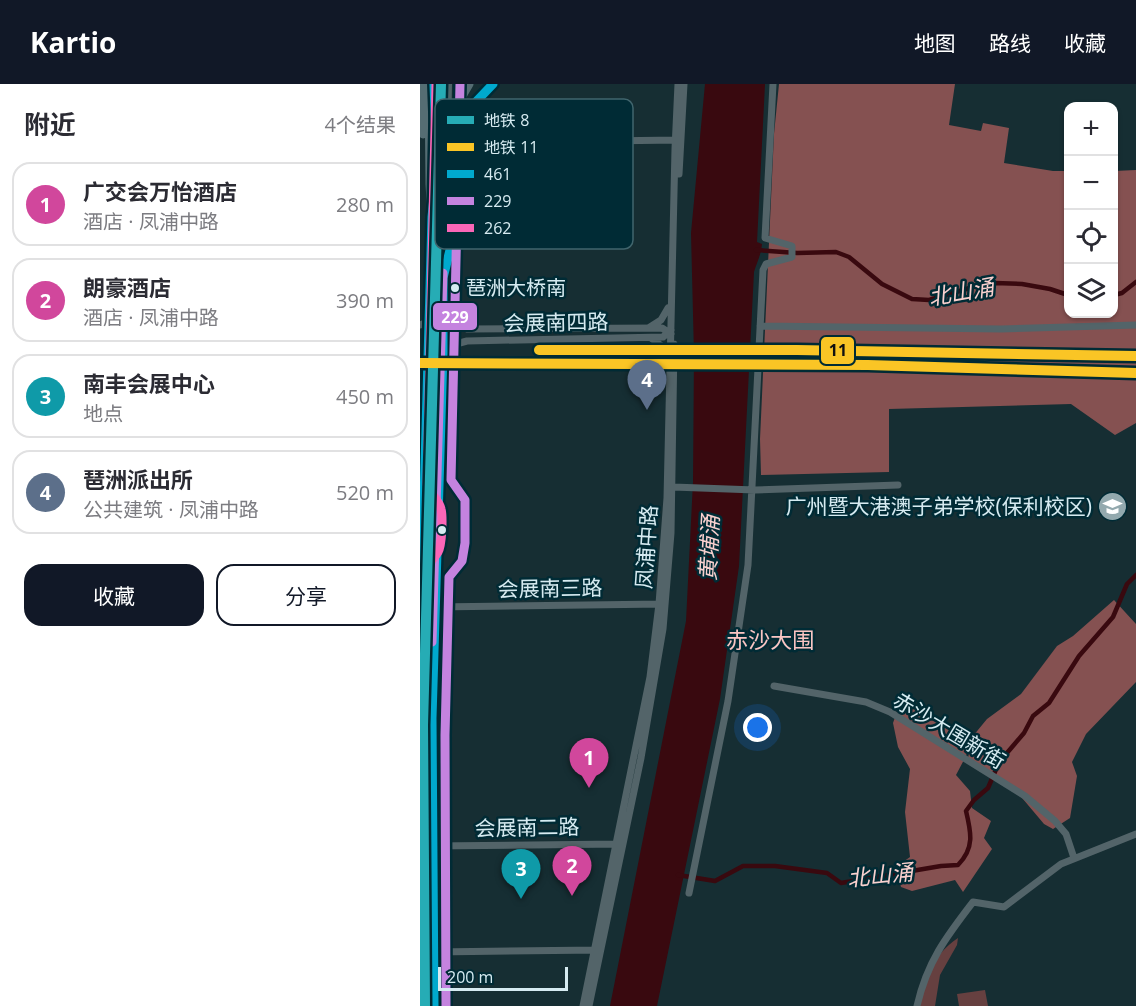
<!DOCTYPE html>
<html lang="zh">
<head>
<meta charset="utf-8">
<style>
  :root { --surface:#fff; --page:#f7f7f7; --text:#2b2b33; --muted:#7c7c81; --line:#e1e1e2; --accent:#111827 }
  body { margin:0; font-family:"Open Sans","Noto Sans SC",sans-serif; background:var(--page); color:var(--text) }
  .controls { position:absolute; right:18px; top:18px; display:grid; overflow:hidden; border-radius:12px; box-shadow:0 2px 4px #0004 }
  .controls button { width:54px; height:54px; display:grid; place-items:center; padding:0; border:0; border-bottom:2px solid var(--line); background:var(--surface); color:var(--text); font:30px sans-serif }
  .scale { position:absolute; left:18px; bottom:15px; width:130px; box-sizing:border-box; padding-left:6px; border:3px solid #d6ebf1; border-top:0; font-size:16px; line-height:21px; white-space:nowrap; color:#d6ebf1; -webkit-text-stroke:4px #002b35; paint-order:stroke }
  .you { position:absolute; left:338px; top:644px; width:21px; height:21px; margin:-15px; border:4px solid #fff; border-radius:50%; background:#1a73e8; box-shadow:0 0 0 9px #1a73e833 }
  .badge { display:grid; place-items:center; width:39px; height:39px; border-radius:50%; background:var(--accent); color:#fff; font-size:20px; font-weight:700 }
  .pin { position:absolute; translate:-50% -50px; filter:drop-shadow(0 2px 3px #0008) }
  .pin::after { content:''; position:absolute; top:32px; width:21px; height:18px; background:inherit; clip-path:polygon(0 0,100% 0,50% 100%) }
  .list { margin:0; padding:0; list-style:none }
  h2 { display:flex; justify-content:space-between; align-items:center; height:78px; margin:0; padding:0 24px; font-size:26px }
  h2 small { font-size:20px; font-weight:400; color:var(--muted) }
  .list li { display:grid; grid-template-columns:39px 1fr auto; gap:18px; align-items:center; box-sizing:border-box; height:84px; margin:0 12px 12px; padding:0 12px; border:2px solid var(--line); border-radius:18px }
  .list b { display:block; font-size:22px; white-space:nowrap }
  .list p { margin:0; font-size:20px; white-space:nowrap; color:var(--muted) }
  .list em { font-size:20px; font-style:normal; color:var(--muted) }
  .actions { display:flex; gap:12px; padding:18px 24px }
  .actions a { flex:1; padding:14px 0; border:2px solid var(--accent); border-radius:18px; text-align:center; font-size:21px; color:var(--accent) }
  .actions .main { background:var(--accent); color:#fff }
  .icon { flex:none; width:33px; height:33px; fill:none; stroke:currentColor; stroke-width:2; stroke-linecap:round; stroke-linejoin:round }
  .map { position:relative; flex:none; width:716px; height:922px; overflow:hidden }
  header { display:flex; align-items:center; gap:36px; box-sizing:border-box; height:84px; padding:0 30px; background:var(--accent); color:#fff }
  header strong { font-size:28px }
  nav { display:flex; gap:33px; margin-inline-start:auto; font-size:21px }
  main { display:flex }
  aside { flex:1; background:var(--surface) }
  .map>svg:first-child { display:block }
</style>
</head>
<body>
<header>
<strong>Kartio</strong>
<nav><a>地图</a><a>路线</a><a>收藏</a></nav>
</header>
<main>
<aside>
<h2>附近<small>4个结果</small></h2>
<ul class="list">
<li><span class="badge" style="background:#d1479c">1</span><div><b>广交会万怡酒店</b><p>酒店 · 凤浦中路</p></div><em>280 m</em></li>
<li><span class="badge" style="background:#d1479c">2</span><div><b>朗豪酒店</b><p>酒店 · 凤浦中路</p></div><em>390 m</em></li>
<li><span class="badge" style="background:#0f9aa8">3</span><div><b>南丰会展中心</b><p>地点</p></div><em>450 m</em></li>
<li><span class="badge" style="background:#5c6f8a">4</span><div><b>琶洲派出所</b><p>公共建筑 · 凤浦中路</p></div><em>520 m</em></li>
</ul>
<div class="actions"><a class="main">收藏</a><a>分享</a></div>
</aside>
<div class="map">
<svg width="716" height="922" viewBox="0 0 716 922">
  <rect width="100%" height="100%" fill="#162e33"/>
  <path fill="#664040" d="M538,854L537,861L520,891L515,922H500C507,894 512,871 538,854Z
    M565,906L568,922H539L537,910Z"/>
  <path fill="#855151" d="M359,0H535L529,41L561,47L563,39L589,44L584,79L633,87H648V230H694V87L716,86V339L695,351L651,320L469,325V388L341,391L340,355L354,50Z
    M694,516L716,540V598L666,650L652,678L657,692L650,734L633,745L624,740L592,702L548,674L553,652L567,635L601,610L637,562L653,552Z
    M479,622L507,628L550,654L546,672L536,691L550,707L552,724L571,737L564,754L572,765L543,808L535,796L492,807L481,803L476,783L490,773L485,728L490,685L478,663L473,639Z"/>
  <path fill="#39090f" d="M285,0H345L337,158L342,160C341,171 337,178 334,188L319,482L300,615L237,922H190L266,537L273,398L274,270L271,149Z"/>
  <g fill="none" stroke-linecap="round" stroke-linejoin="round">
    <path stroke="#39090f" stroke-width="4.5" d="M336,166L377,169L416,168L429,173L462,200L492,215L509,216L553,203L575,199L602,200L630,205L648,211
      M694,211L702,209L716,198
      M581,676L604,649L613,632L629,619L659,572L693,533L707,500L716,491
      M258,791L295,797L323,782H355L407,789L421,799L521,782L538,781C555,764 551,748 546,727L554,716L568,704L577,683"/>
    <path stroke="#536469" stroke-width="7" d="M39,59L258,56
      M259,90L264,0
      M24,228L36,241L47,245L242,244L251,250
      M0,241L9,237
      M340,242L581,245L716,241
      M230,243L241,236L248,224
      M231,254L243,263L248,275
      M23,269L36,260L47,257L243,253L251,246
      M253,403L335,406L478,401
      M15,523L243,520
      M354,602L446,618L470,628L605,712L635,737L646,750L654,774
      M12,762L199,760
      M269,809L308,617L328,481L343,186L346,180L372,173V162L345,154L353,0
      M14,868L179,866
      M163,922L230,593L239,520L247,414L255,65L258,0
      M169,922L221,674L243,545L251,449L254,260
      M497,922C507,878 526,853 553,818L584,823L641,780L716,750"/>
    <path stroke="#4f6469" stroke-width="8" d="M19,36L20,0
      M0,558L12,133L16,110L18,73
      M14,922L12,634L23,269L28,0"/>
    <path stroke="#556d73" stroke-width="9" d="M1,0L3,50
      M9,0L10,100L12,133
      M15,26L18,79
      M39,54C42,30 56,16 73,0
      M23,194C39,141 31,88 35,34L38,19L49,0"/>
    <defs>
      <path id="bus-1" d="M0,558L12,133L17,83L14,0
        M14,922L12,634L23,269V194L32,158L34,101L41,42L51,23L73,0"/>
      <path id="bus-2" d="M12,558L23,189
        M26,922L25,651L29,493L42,477L45,459V416L31,396L40,0"/>
      <path id="bus-3" d="M2,922L1,651L5,488C7,479 14,475 18,468C22,461 23,433 21,425C19,415 9,410 7,400L16,0"/>
    </defs>
    <use href="#bus-1" stroke="#002b35" stroke-width="14"/>
    <use href="#bus-2" stroke="#002b35" stroke-width="14"/>
    <use href="#bus-3" stroke="#002b35" stroke-width="14"/>
    <use href="#bus-1" stroke="#00a9ce" stroke-width="9"/>
    <use href="#bus-2" stroke="#c483df" stroke-width="9"/>
    <use href="#bus-3" stroke="#fa66b7" stroke-width="9"/>
    <defs>
      <path id="metro-1" d="M5,922L3,641L21,0"/>
      <path id="metro-2" d="M119,266H377L716,272
        M0,279L448,281L716,289"/>
    </defs>
    <use href="#metro-1" stroke="#002b35" stroke-width="15"/>
    <use href="#metro-2" stroke="#002b35" stroke-width="15"/>
    <use href="#metro-1" stroke="#26acb5" stroke-width="10"/>
    <use href="#metro-2" stroke="#fac525" stroke-width="10"/>
  </g>
  <defs>
    <symbol id="school-disc" viewBox="-11 -11 22 22"><circle r="9.5" fill="#93a9ae" stroke="#002b35"/><path d="M0-5L7-2L0 1L-7-2ZM-4 1L0 2.5L4 1V4Q0 6-4 4Z" fill="#fff"/></symbol>
  </defs>
  <g fill-rule="evenodd">
    <use href="#school-disc" x="676" y="406" width="33" height="33"/>
  </g>
  <g fill="#d6ebf1" stroke="#002b35" stroke-width="2">
    <circle cx="35" cy="204" r="5"/>
    <circle cx="22" cy="446" r="5"/>
  </g>
  <g text-anchor="middle" stroke-width="5" stroke-linejoin="round" paint-order="stroke">
    <g font-size="20" fill="#d6ebf1" stroke="#002b35" text-anchor="start">
      <text x="46" y="211">琶洲大桥南</text>
    </g>
    <g font-size="21" fill="#d6ebf1" stroke="#002b35">
      <text transform="translate(136 239) rotate(-1)" y="7">会展南四路</text>
      <text transform="translate(227 463) rotate(-86)" y="7">凤浦中路</text>
      <text transform="translate(130 505) rotate(-1)" y="7">会展南三路</text>
      <text transform="translate(529 647) rotate(31)" y="7">赤沙大围新街</text>
      <text transform="translate(107 744) rotate(-1)" y="7">会展南二路</text>
    </g>
    <g font-size="21" fill="#d6ebf1" stroke="#002b35" text-anchor="end">
      <text x="672" y="430">广州暨大港澳子弟学校(保利校区)</text>
    </g>
    <g font-size="22" font-style="italic" fill="#f9d1cf" stroke="#002b35">
      <text transform="translate(541 208) rotate(-10)" y="8">北山涌</text>
      <text transform="translate(289 464) rotate(-87)" y="8">黄埔涌</text>
      <text transform="translate(460 791) rotate(-6)" y="8">北山涌</text>
    </g>
    <g font-size="22" fill="#f9c5c3" stroke="#002b35">
      <text x="350" y="564">赤沙大围</text>
    </g>
  </g>
  <rect x="15" y="15" width="198" height="150" rx="9" fill="#002b35" stroke="#40656d" stroke-width="1.5"/>
  <rect x="27" y="32" width="27" height="8" fill="#26acb5"/>
  <rect x="27" y="59" width="27" height="8" fill="#fac525"/>
  <rect x="27" y="86" width="27" height="8" fill="#00a9ce"/>
  <rect x="27" y="113" width="27" height="8" fill="#c483df"/>
  <rect x="27" y="140" width="27" height="8" fill="#fa66b7"/>
  <g font-size="16" fill="#d6ebf1">
    <text x="64" y="42">地铁 8</text>
    <text x="64" y="69">地铁 11</text>
    <text x="64" y="96">461</text>
    <text x="64" y="123">229</text>
    <text x="64" y="150">262</text>
  </g>
  <g stroke="#002b35" stroke-width="2">
    <rect x="12" y="218" width="46" height="29" rx="6" fill="#c483df"/>
    <rect x="400" y="252" width="35" height="29" rx="6" fill="#fac525"/>
  </g>
  <g font-size="16" text-anchor="middle" font-weight="bold" fill="#fff">
    <text x="35" y="239">229</text>
  </g>
  <g font-size="16" text-anchor="middle" font-weight="bold" fill="#111">
    <text x="418" y="272">11</text>
  </g>
</svg>
<div class="controls">
<button>+</button>
<button>−</button>
<button><svg class="icon" aria-label="locate" viewBox="0 0 24 24"><circle cx="12" cy="12" r="6"/><path d="M12 2v4M12 18v4M2 12h4M18 12h4"/></svg></button>
<button><svg class="icon" aria-label="layers" viewBox="0 0 24 24"><path d="M12 4l9 5-9 5-9-5zM3 14l9 5 9-5"/></svg></button>
</div>
<div class="scale">200 m</div>
<div class="you"></div>
<div class="pin badge" style="left:169px;top:704px;background:#d1479c">1</div>
<div class="pin badge" style="left:152px;top:812px;background:#d1479c">2</div>
<div class="pin badge" style="left:101px;top:815px;background:#0f9aa8">3</div>
<div class="pin badge" style="left:227px;top:326px;background:#5c6f8a">4</div>
</div>
</main>
</body>
</html>
